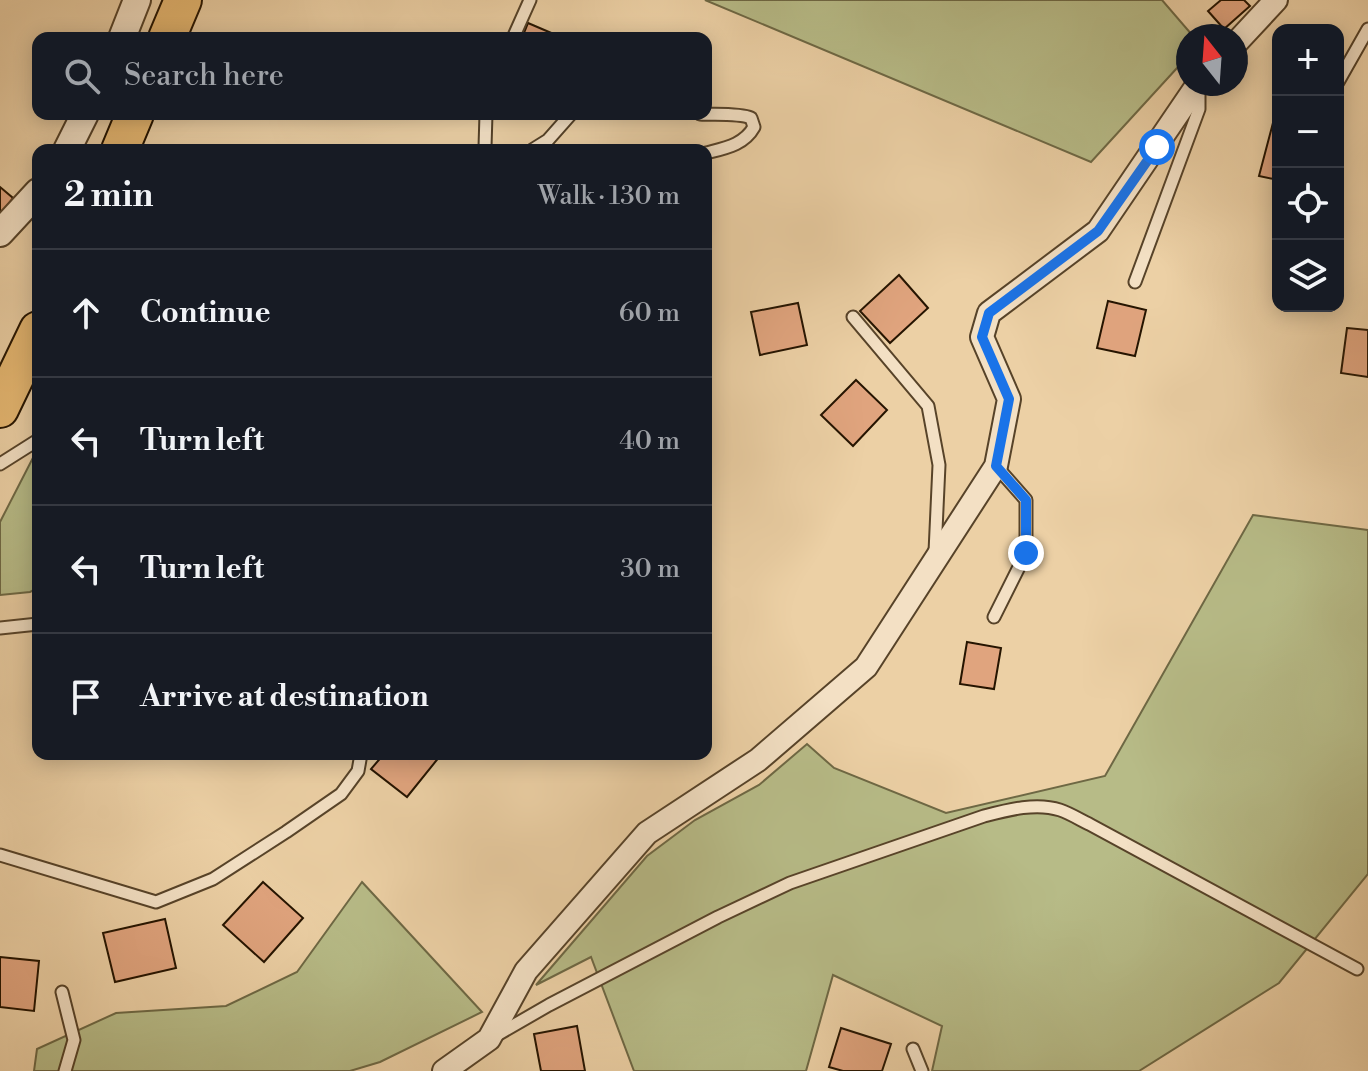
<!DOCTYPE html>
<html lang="en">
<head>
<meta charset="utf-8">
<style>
  :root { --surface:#171b24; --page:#242831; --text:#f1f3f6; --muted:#9ea1a6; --line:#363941 }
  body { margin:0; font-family:"Libre Bodoni",serif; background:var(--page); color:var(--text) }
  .controls { position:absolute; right:24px; top:24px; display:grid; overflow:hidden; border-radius:16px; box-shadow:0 4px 20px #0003 }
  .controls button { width:72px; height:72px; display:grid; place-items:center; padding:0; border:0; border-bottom:2px solid var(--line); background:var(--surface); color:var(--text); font:40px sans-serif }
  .compass { position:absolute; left:1176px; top:24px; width:72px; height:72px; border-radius:50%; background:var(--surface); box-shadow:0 4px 20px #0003; rotate:343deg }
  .stop { position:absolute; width:24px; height:24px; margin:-18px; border:6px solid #1a73e8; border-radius:50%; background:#fff }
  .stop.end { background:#1a73e8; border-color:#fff; box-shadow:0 2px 8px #0008 }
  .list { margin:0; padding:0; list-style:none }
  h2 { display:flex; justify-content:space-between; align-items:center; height:104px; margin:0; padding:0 32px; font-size:34px }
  h2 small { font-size:26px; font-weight:400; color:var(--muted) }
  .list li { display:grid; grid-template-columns:52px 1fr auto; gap:24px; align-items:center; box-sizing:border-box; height:128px; padding:0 32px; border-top:2px solid var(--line) }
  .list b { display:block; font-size:30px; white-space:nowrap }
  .list em { font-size:26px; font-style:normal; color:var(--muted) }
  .icon { flex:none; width:44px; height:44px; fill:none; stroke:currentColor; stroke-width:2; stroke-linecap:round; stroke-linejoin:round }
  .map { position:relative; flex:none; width:1368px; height:1071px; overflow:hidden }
  .search { position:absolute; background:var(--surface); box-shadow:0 4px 20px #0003; left:32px; top:32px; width:680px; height:88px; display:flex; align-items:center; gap:20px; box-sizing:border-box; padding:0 28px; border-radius:16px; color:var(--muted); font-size:30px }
  .panel { position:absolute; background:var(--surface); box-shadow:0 4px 20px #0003; left:32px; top:144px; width:680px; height:616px; border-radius:16px }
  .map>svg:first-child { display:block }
</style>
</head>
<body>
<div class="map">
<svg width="1368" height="1071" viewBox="0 0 1368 1071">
  <rect width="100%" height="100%" fill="#ecd0a5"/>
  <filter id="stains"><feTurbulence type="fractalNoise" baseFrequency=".0025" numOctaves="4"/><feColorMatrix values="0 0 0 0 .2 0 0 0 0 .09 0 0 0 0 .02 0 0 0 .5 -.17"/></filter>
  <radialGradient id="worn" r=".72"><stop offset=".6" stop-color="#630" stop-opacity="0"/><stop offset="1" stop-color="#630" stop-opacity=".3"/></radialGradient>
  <path fill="#b7bb87" stroke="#6e6844" stroke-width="2" d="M705,0H1162L1193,36H1188V56L1091,162Z
    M38,448V588L30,592L0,595V522Z
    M1253,515L1368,530V874L1279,983L1139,1071H932L942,1026L833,975L806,1071H634L591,957L536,985L647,856L695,820L759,785L807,744L834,768L946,813L1105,776Z
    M362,882L482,1012L380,1062L350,1071H34L37,1049L116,1013L226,1006L297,972Z"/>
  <path fill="#e0a47e" stroke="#251400" stroke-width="2" d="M1221,0H1244L1250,6L1224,29L1208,11Z
    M528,23L563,38H522Z
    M1274,119L1278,120V180L1259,176Z
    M0,187L13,198L0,215Z
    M899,275L928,308L890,343L860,311Z
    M1108,301L1146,310L1135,356L1097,348Z
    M798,303L807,345L760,355L751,312Z
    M1347,328L1368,330V377L1341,373Z
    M856,380L887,410L853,446L821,415Z
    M967,642L1001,648L994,689L960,684Z
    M384,754H438L440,756L407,797L371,769Z
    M263,882L303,918L264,962L223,925Z
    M165,919L176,968L115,982L103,933Z
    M0,957L39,961L34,1011L0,1007Z
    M577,1026L585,1071H541L534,1034Z
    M841,1028L891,1044L882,1071H843L829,1067Z"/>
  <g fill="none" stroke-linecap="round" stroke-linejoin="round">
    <defs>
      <path id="service" d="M513,38L530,0
        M1338,82L1368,29
        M700,114C714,115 739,113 751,118L754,127C744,145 725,148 706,153
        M485,147L486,114
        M532,150L548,140L571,114
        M1135,282L1199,109V90
        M853,317L928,406L939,465L935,552
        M0,464L38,440
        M994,617L1026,553V500L996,466
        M0,628L38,624
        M0,855L156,902L213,879L286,832L341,794L358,771L361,754
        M62,992L74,1040L65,1071
        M497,1035L549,1005L718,917L790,883L984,816C1007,810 1036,802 1060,810C1069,813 1079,819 1089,824L1357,969
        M913,1049L922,1071"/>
      <path id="minor" d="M1236,43L1276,0
        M444,1071L489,1039L526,971L647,833L758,760L866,667L996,466L1009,399L982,337L989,313L1098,231L1198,84"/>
      <path id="tertiary" d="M122,38L137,0
        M67,150L85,114
        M0,233L38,192"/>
      <path id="trunk" d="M167,38L183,0
        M120,150L135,114
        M0,409L38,330"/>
    </defs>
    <use href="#service" stroke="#574329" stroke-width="15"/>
    <use href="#minor" stroke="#574329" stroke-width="26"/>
    <use href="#tertiary" stroke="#574329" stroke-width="30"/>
    <use href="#trunk" stroke="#251400" stroke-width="40"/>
    <use href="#service" stroke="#f3e0c4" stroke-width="11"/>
    <use href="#minor" stroke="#f3e0c4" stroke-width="22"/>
    <use href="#tertiary" stroke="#f3e0c4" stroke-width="26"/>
    <use href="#trunk" stroke="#e6b872" stroke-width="36"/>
  </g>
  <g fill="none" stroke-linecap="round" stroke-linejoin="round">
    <path stroke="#1a73e8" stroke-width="10" d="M1026,553V500L996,466L1009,399L982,337L989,313L1098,231L1157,147"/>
  </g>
  <rect width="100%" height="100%" filter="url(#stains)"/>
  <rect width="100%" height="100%" fill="url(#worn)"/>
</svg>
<div class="controls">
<button>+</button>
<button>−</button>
<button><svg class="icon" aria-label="locate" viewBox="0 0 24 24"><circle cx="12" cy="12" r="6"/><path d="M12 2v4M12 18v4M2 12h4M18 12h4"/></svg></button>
<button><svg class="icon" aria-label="layers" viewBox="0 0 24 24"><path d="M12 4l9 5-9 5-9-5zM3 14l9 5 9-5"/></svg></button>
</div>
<svg class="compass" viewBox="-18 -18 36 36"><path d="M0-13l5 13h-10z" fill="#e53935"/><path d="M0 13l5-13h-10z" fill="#9ea1a6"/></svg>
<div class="stop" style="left:1157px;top:147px"></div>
<div class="stop end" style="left:1026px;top:553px"></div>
<div class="search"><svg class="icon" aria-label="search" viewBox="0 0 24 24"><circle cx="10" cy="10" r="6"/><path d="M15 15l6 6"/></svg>Search here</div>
<section class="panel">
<h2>2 min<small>Walk · 130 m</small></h2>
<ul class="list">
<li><svg class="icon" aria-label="ahead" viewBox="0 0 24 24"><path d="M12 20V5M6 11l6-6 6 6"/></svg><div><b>Continue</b></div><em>60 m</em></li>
<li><svg class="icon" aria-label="left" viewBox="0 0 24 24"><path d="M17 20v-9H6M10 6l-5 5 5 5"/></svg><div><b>Turn left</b></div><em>40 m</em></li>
<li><svg class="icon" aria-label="left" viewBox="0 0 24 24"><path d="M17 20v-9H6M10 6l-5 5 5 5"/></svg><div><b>Turn left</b></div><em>30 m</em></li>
<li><svg class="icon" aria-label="arrive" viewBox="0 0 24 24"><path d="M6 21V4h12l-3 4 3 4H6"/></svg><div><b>Arrive at destination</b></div></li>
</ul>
</section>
</div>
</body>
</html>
